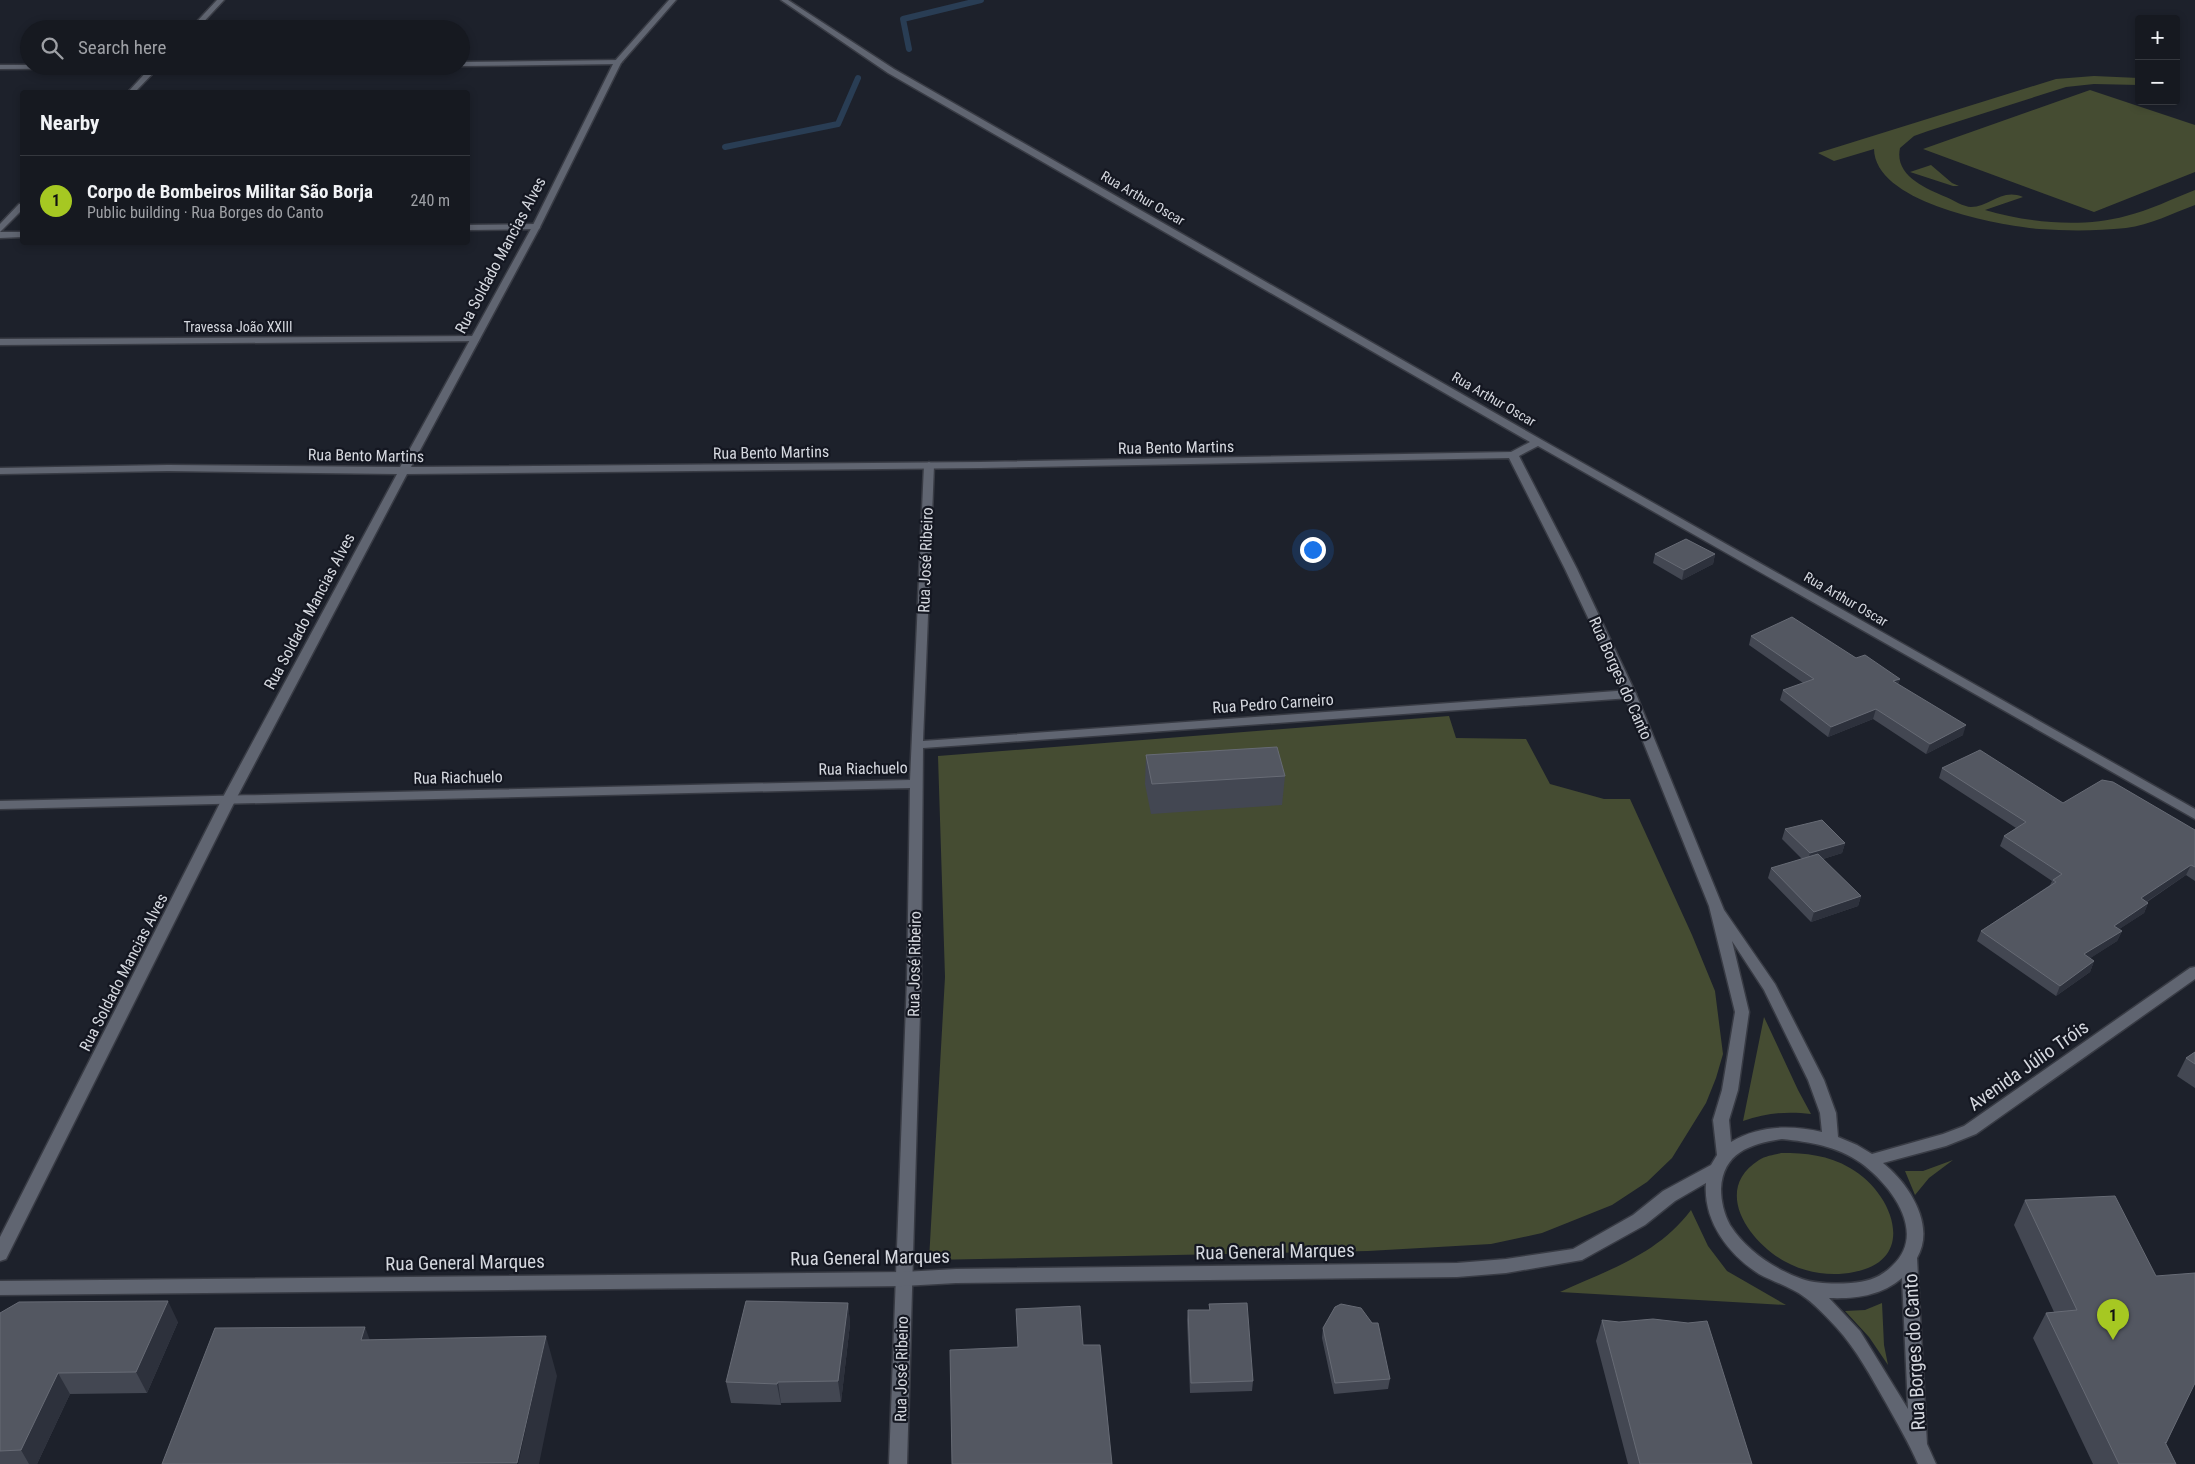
<!DOCTYPE html>
<html lang="en">
<head>
<meta charset="utf-8">
<style>
  :root { --surface:#161920; --page:#23262d; --text:#f1f3f6; --muted:#9ea0a5; --line:#35383e; --accent:#a6c822 }
  body { margin:0; font-family:"Roboto Condensed",sans-serif; background:var(--page); color:var(--text) }
  .controls { position:absolute; right:15px; top:15px; display:grid; overflow:hidden; border-radius:5px; box-shadow:0 2px 8px #0003 }
  .controls button { width:45px; height:45px; display:grid; place-items:center; padding:0; border:0; border-bottom:1px solid var(--line); background:var(--surface); color:var(--text); font:25px sans-serif }
  .you { position:absolute; left:1312px; top:549px; width:18px; height:18px; margin:-12px; border:4px solid #fff; border-radius:50%; background:#1a73e8; box-shadow:0 0 0 8px #1a73e833 }
  .badge { display:grid; place-items:center; width:32px; height:32px; border-radius:50%; background:var(--accent); color:#111; font-size:16px; font-weight:700 }
  .pin { position:absolute; translate:-50% -41px; filter:drop-shadow(0 1px 2px #0008) }
  .pin::after { content:''; position:absolute; top:26px; width:18px; height:15px; background:inherit; clip-path:polygon(0 0,100% 0,50% 100%) }
  .list { margin:0; padding:0; list-style:none }
  h2 { display:flex; justify-content:space-between; align-items:center; height:65px; margin:0; padding:0 20px; font-size:21px }
  h2 small { font-size:16px; font-weight:400; color:var(--muted) }
  .list li { display:grid; grid-template-columns:32px 1fr auto; gap:15px; align-items:center; box-sizing:border-box; height:90px; padding:0 20px; border-top:1px solid var(--line) }
  .list b { display:block; font-size:19px; white-space:nowrap }
  .list p { margin:0; font-size:16px; white-space:nowrap; color:var(--muted) }
  .list em { font-size:16px; font-style:normal; color:var(--muted) }
  .icon { flex:none; width:28px; height:28px; fill:none; stroke:currentColor; stroke-width:2; stroke-linecap:round; stroke-linejoin:round }
  .map { position:relative; flex:none; width:2195px; height:1464px; overflow:hidden }
  .search { position:absolute; background:var(--surface); box-shadow:0 2px 8px #0003; left:20px; top:20px; width:450px; height:55px; display:flex; align-items:center; gap:12px; box-sizing:border-box; padding:0 18px; border-radius:28px; color:var(--muted); font-size:19px }
  .panel { position:absolute; background:var(--surface); box-shadow:0 2px 8px #0003; left:20px; top:90px; width:450px; height:155px; border-radius:5px }
  .map>svg:first-child { display:block }
</style>
</head>
<body>
<div class="map">
<svg width="2195" height="1464" viewBox="0 0 2195 1464">
  <rect width="100%" height="100%" fill="#1d212b"/>
  <path fill="#454c32" d="M2094,76L2139,78V85L2094,84L2066,87L1928,131L1914,136L1900,148C1894,175 1925,188 1946,197C1953,200 1964,207 1971,207C1990,207 2001,188 2023,197L1985,210C2029,223 2082,228 2126,216C2150,210 2172,199 2195,190V205C2173,213 2150,225 2126,228C2097,231 2068,231 2039,229C1997,225 1875,203 1874,149L1834,161L1818,153L2056,79Z
    M2090,90L2195,125V172L2094,212L1923,149Z
    M1931,165L1952,183L1959,186H1953L1910,172Z
    M1449,716L1456,738L1526,739L1550,784L1604,799H1630L1692,935L1715,991L1723,1054L1716,1078L1706,1103L1672,1158L1647,1182L1612,1205L1542,1233L1491,1244L1368,1251L929,1260L945,977L938,756Z
    M1764,1017L1798,1090L1811,1114C1787,1111 1766,1113 1743,1121Z
    M1781,1153C1806,1153 1828,1155 1850,1168C1893,1192 1919,1260 1854,1272C1831,1277 1805,1273 1784,1261C1749,1241 1712,1190 1759,1160C1765,1156 1774,1155 1781,1153Z
    M1953,1160L1929,1178L1915,1195L1905,1171H1923Z
    M1691,1210L1708,1246L1727,1271L1786,1305L1560,1292C1610,1269 1657,1255 1691,1210Z
    M1882,1303L1884,1345L1888,1365L1869,1337L1845,1311L1865,1310Z"/>
  <g fill="none" stroke-linecap="round" stroke-linejoin="round">
    <path stroke="#293d54" stroke-width="6" d="M909,49L903,19L981,0
      M725,147L838,124L858,78"/>
    <defs>
      <path id="street" d="M217,0H224L197,29H190Z
        M621,60L622,62L618,64L461,66V62Z
        M0,65H29V66H179L176,68H158L135,92H128L150,68L0,69Z
        M19,204H22V210L0,232V224Z
        M536,224L540,227L539,229L468,230V225Z
        M0,232H22V237L0,238Z
        M476,336L479,337V341L0,345V339Z
        M929,462L934,465L923,741L1630,690L1636,694L1630,698L923,748L921,978L907,1464H889L907,978L910,788L0,809V801L910,780L924,465Z"/>
      <path id="secondary" d="M669,0H676L621,63L540,227L411,467L980,462L1511,452L1530,442L888,73L781,0H788L894,69L1542,440L2195,809V819L1538,446L1519,456L1577,569L1636,694L1724,910L1775,984L1824,1080L1836,1113L1838,1137L1857,1145L1872,1154L1943,1134L1964,1126L2190,968L2195,967V979L1976,1134L1946,1146L1883,1163C1909,1184 1936,1225 1917,1258L1927,1444L1936,1464H1918C1909,1443 1897,1423 1886,1403C1871,1377 1857,1350 1836,1327C1824,1314 1808,1297 1793,1290C1782,1284 1770,1280 1759,1274C1728,1254 1703,1221 1706,1183L1675,1201L1645,1225L1582,1260L1506,1273L1457,1277L956,1283L903,1286L0,1295V1281L903,1272L956,1269L1457,1263L1506,1259L1573,1249L1633,1215L1663,1191L1711,1165L1717,1155L1713,1120L1722,1090L1735,1012L1709,906L1624,694L1565,569L1509,458L980,468L407,474L236,799L6,1259L0,1261V1237L222,799L397,474L168,471L0,474V468L168,465L400,467L532,227L614,62ZM1732,941L1764,990L1808,1080L1820,1113L1822,1132C1791,1125 1759,1125 1731,1142L1729,1120L1738,1090L1749,1012ZM1782,1139C1810,1142 1837,1146 1861,1163C1891,1185 1928,1233 1892,1266C1880,1278 1867,1282 1851,1283C1835,1284 1817,1284 1802,1279C1774,1269 1746,1250 1730,1225C1724,1214 1721,1201 1721,1189C1723,1152 1751,1144 1782,1139ZM1902,1278L1908,1409L1860,1331L1829,1298C1855,1299 1881,1296 1902,1278Z"/>
    </defs>
    <use href="#street" stroke="#383b44" stroke-width="3"/>
    <use href="#secondary" stroke="#383b44" stroke-width="3"/>
    <use href="#street" fill="#606571" fill-rule="evenodd"/>
    <use href="#secondary" fill="#606571" fill-rule="evenodd"/>
  </g>
  <path fill="#434752" d="M1655,554H1715L1713,564L1682,580L1653,563Z
    M1751,636L1856,658L1900,679L1898,684L1963,735L1926,754L1873,719L1828,737L1780,700L1783,690L1803,683L1749,645Z
    M1146,755L1285,776L1282,805L1151,814L1145,784Z
    M1942,768L2063,803L2195,830V881L2186,875L2147,902L2148,903L2144,913L2119,929L2122,931L2117,941L2090,958L2094,961L2090,972L2056,996L1977,941L1981,931L2050,885L2052,881L2000,846L2004,836L2016,828L1939,778Z
    M1785,829L1845,843L1842,853L1823,859L1861,896L1858,906L1811,922L1768,878L1771,868L1802,859L1782,839Z
    M2195,1052V1088L2177,1076L2186,1058Z
    M2025,1200L2190,1392L2166,1444L2176,1464H2093L2033,1338L2046,1313L2054,1312L2014,1225Z
    M848,1303L850,1324L841,1402L781,1403V1405L731,1403L726,1382Z
    M1209,1304L1253,1381L1252,1391L1190,1393L1187,1320L1188,1310H1209Z
    M0,1313L178,1322L147,1393L70,1394L37,1464H0Z
    M1602,1320L1752,1464H1628L1596,1341Z
    M1323,1328L1390,1379L1388,1389L1334,1394L1322,1338Z"/>
  <path fill="#2d313c" d="M1715,554L1713,564L1682,580L1684,570Z
    M1900,679L1897,688L1893,681Z
    M1876,709L1873,719L1828,737L1831,727Z
    M1966,725L1963,735L1926,754L1930,744Z
    M1845,843L1842,853L1807,864L1810,853Z
    M2191,865L2186,875L2137,908L2141,898Z
    M1861,896L1858,906L1811,922L1814,912Z
    M2148,903L2144,913L2109,936L2114,926Z
    M2122,931L2117,941L2080,965L2084,954Z
    M2094,961L2090,972L2056,996L2060,986Z
    M168,1301L178,1322L147,1393L136,1372Z
    M848,1303L850,1324L841,1402L838,1381Z
    M365,1327L380,1367L361,1340Z
    M546,1336L557,1376L539,1464H518Z
    M58,1373L70,1394L37,1464H29L21,1450Z
    M778,1382L781,1403V1405L777,1384Z"/>
  <path fill="#535761" stroke="#676b75" d="M1686,539L1715,554L1684,570L1655,554Z
    M1792,617L1856,658L1865,655L1900,679L1893,681L1966,725L1930,744L1876,709L1831,727L1783,690L1814,679L1751,636Z
    M1277,747L1285,776L1152,784L1146,755Z
    M1980,750L2063,803L2102,780L2113,782L2195,830V867L2191,865L2141,898L2148,903L2114,926L2122,931L2084,954L2094,961L2060,986L1981,931L2056,882L2053,880L2062,874L2004,836L2026,822L1942,768Z
    M1822,820L1845,843L1810,853L1785,829Z
    M1818,854L1861,896L1814,912L1771,868Z
    M2195,1052V1064L2186,1058Z
    M2115,1196L2156,1276L2195,1273V1383L2166,1443L2165,1442L2176,1464H2119L2046,1313L2077,1310L2025,1200Z
    M168,1301L136,1372L58,1373L21,1450L0,1451V1313L19,1302Z
    M746,1301L848,1303L838,1381L778,1382L777,1384L726,1382Z
    M1247,1303L1253,1381L1191,1383L1188,1310H1210L1209,1304Z
    M1341,1304L1361,1308L1372,1323H1378L1390,1379L1335,1383L1323,1328L1335,1307Z
    M1080,1306L1083,1345H1100L1112,1464H952L950,1350L1018,1347L1016,1309Z
    M1653,1319L1688,1323L1707,1321L1752,1464H1640L1602,1320L1619,1322Z
    M365,1327L361,1340L546,1336L517,1463L162,1464L215,1328Z"/>
  <g text-anchor="middle" stroke-width="4.5" stroke-linejoin="round" paint-order="stroke">
    <g font-size="14" fill="#d5d8df" stroke="#141721">
      <text transform="translate(1143 198) rotate(30)" y="5">Rua Arthur Oscar</text>
      <text x="238" y="332">Travessa João XXIII</text>
      <text transform="translate(1494 399) rotate(30)" y="5">Rua Arthur Oscar</text>
      <text transform="translate(1846 599) rotate(30)" y="5">Rua Arthur Oscar</text>
    </g>
    <g font-size="16" fill="#d5d8df" stroke="#141721">
      <text transform="translate(500 255) rotate(-62)" y="6">Rua Soldado Mancias Alves</text>
      <text transform="translate(1176 447) rotate(-1)" y="6">Rua Bento Martins</text>
      <text transform="translate(771 452) rotate(-1)" y="6">Rua Bento Martins</text>
      <text transform="translate(366 455) rotate(1)" y="6">Rua Bento Martins</text>
      <text transform="translate(925 560) rotate(-88)" y="6">Rua José Ribeiro</text>
      <text transform="translate(309 611) rotate(-62)" y="6">Rua Soldado Mancias Alves</text>
      <text transform="translate(1621 678) rotate(66)" y="6">Rua Borges do Canto</text>
      <text transform="translate(1273 703) rotate(-4)" y="6">Rua Pedro Carneiro</text>
      <text transform="translate(863 768) rotate(-1)" y="6">Rua Riachuelo</text>
      <text transform="translate(458 777) rotate(-1)" y="6">Rua Riachuelo</text>
      <text transform="translate(914 964) rotate(-89)" y="6">Rua José Ribeiro</text>
      <text transform="translate(123 972) rotate(-63)" y="6">Rua Soldado Mancias Alves</text>
      <text transform="translate(901 1369) rotate(-89)" y="6">Rua José Ribeiro</text>
    </g>
    <g font-size="19" fill="#d5d8df" stroke="#141721">
      <text transform="translate(2028 1065) rotate(-35)" y="7">Avenida Júlio Tróis</text>
      <text transform="translate(1275 1251) rotate(-1)" y="7">Rua General Marques</text>
      <text transform="translate(870 1257) rotate(-1)" y="7">Rua General Marques</text>
      <text transform="translate(465 1262) rotate(-1)" y="7">Rua General Marques</text>
      <text transform="translate(1914 1352) rotate(-93)" y="7">Rua Borges do Canto</text>
    </g>
  </g>
</svg>
<div class="controls">
<button>+</button>
<button>−</button>
</div>
<div class="you"></div>
<div class="pin badge" style="left:2113px;top:1340px">1</div>
<div class="search"><svg class="icon" aria-label="search" viewBox="0 0 24 24"><circle cx="10" cy="10" r="6"/><path d="M15 15l6 6"/></svg>Search here</div>
<section class="panel">
<h2>Nearby<small></small></h2>
<ul class="list">
<li><span class="badge">1</span><div><b>Corpo de Bombeiros Militar São Borja</b><p>Public building · Rua Borges do Canto</p></div><em>240 m</em></li>
</ul>
</section>
</div>
</body>
</html>
